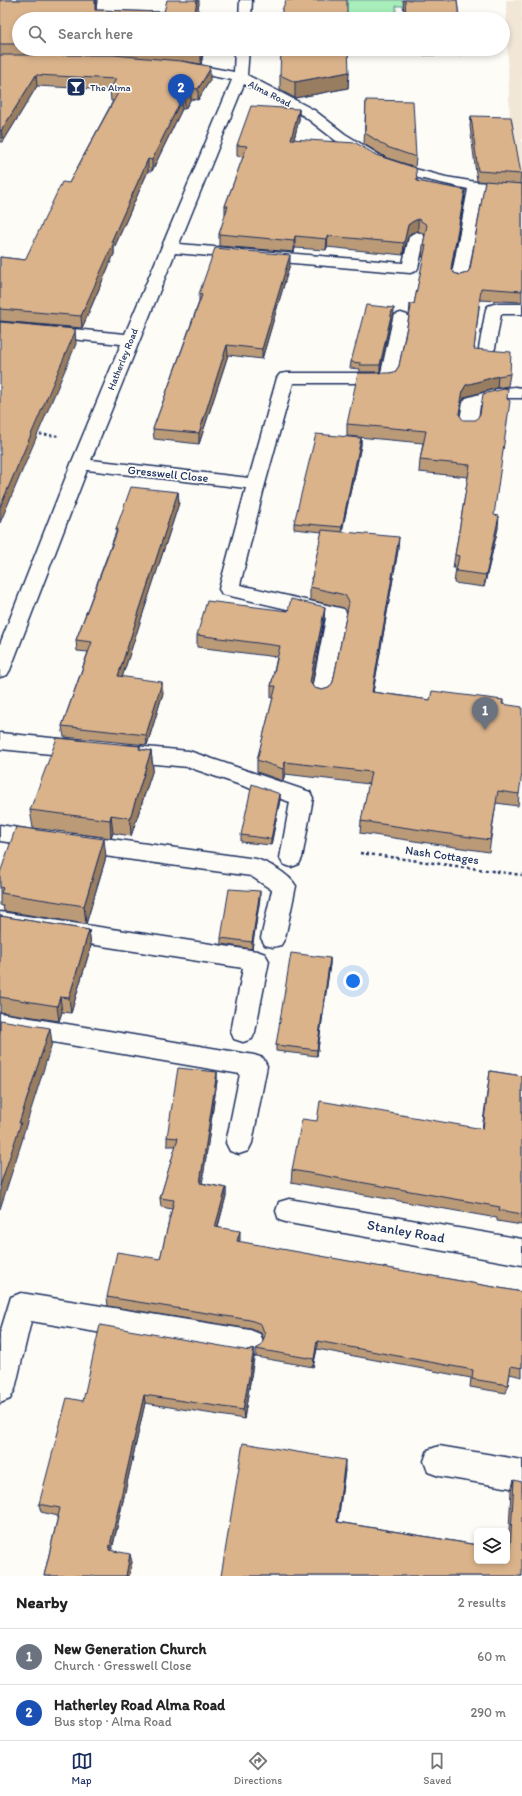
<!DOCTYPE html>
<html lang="en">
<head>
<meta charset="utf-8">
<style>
  :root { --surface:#fff; --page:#f6f6f6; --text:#222; --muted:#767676; --line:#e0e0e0; --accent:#1b2f5e }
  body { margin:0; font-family:Itim,sans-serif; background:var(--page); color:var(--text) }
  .controls { position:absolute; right:12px; bottom:12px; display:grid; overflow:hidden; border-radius:6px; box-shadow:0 2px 6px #0003 }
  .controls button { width:36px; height:36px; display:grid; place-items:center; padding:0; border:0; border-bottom:1px solid var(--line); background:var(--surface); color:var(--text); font:20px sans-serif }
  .you { position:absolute; left:353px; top:981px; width:14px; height:14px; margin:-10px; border:3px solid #fff; border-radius:50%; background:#1a73e8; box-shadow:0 0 0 6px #1a73e833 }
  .badge { display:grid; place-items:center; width:26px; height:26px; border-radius:50%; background:var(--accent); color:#fff; font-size:13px; font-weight:700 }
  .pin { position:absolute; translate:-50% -33px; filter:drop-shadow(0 1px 2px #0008) }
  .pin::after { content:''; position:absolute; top:21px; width:14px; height:12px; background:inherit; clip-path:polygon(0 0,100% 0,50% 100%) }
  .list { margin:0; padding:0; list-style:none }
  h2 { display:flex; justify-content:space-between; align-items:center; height:52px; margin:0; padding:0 16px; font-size:17px }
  h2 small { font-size:13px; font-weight:400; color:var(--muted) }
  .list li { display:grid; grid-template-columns:26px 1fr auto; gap:12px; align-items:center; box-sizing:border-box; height:56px; padding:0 16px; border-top:1px solid var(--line) }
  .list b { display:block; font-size:15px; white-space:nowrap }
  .list p { margin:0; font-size:13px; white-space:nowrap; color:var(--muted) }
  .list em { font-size:13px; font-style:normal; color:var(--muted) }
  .icon { flex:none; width:22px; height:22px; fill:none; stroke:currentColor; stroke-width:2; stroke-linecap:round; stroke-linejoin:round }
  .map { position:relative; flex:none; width:522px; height:1576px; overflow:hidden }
  .search { position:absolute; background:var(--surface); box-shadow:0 2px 6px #0003; left:12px; right:12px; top:12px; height:44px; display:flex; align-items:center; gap:10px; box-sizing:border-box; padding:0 14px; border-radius:22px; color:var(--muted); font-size:15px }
  .sheet { height:164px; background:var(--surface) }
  nav { display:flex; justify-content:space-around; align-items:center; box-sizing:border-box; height:56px; border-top:1px solid var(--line); background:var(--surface); font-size:11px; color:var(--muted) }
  nav a { display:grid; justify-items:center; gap:2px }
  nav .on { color:var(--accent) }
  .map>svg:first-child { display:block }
</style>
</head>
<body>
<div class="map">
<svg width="522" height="1576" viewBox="0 0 522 1576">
  <rect width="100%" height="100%" fill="#fdfcf7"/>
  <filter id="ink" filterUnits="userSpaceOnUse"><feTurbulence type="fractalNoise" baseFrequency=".025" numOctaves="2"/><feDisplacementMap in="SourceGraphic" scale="8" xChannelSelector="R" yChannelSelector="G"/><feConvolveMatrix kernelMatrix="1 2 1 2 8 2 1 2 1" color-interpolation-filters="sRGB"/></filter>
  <g filter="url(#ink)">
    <path fill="#f2e6d7" d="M506,0H522V172L518,171L510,126Z"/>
    <path fill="#a7eeba" stroke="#618e8c" d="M346,0H414V6H396V19H398H346Z
      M346,49H406L407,55L346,53Z"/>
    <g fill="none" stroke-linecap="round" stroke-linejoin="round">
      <defs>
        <path id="minor" d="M240,0H252L251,19H239Z
          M235,49H249L247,75L314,110L345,134L386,159L415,169L446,177L476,182L522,186V194L483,191L467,280L465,283L459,285L453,283L451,280L468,189L405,175L376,165L335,140L304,116L244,84L179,244L403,263L409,237L412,234L417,232L422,234L425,237L418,268L416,271L410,273L175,253L91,460L249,478L277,378L280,374L286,373H381L393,318L395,315L401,313L407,315L409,318L397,378L394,382L388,383H293L265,484L240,585L344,609L347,614L331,694L328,699L321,701L314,699L311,694L326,618L222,594L219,589L246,488L87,470L10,670L7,675L0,677V644L71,464L121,344L0,332V322L125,334L232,80L181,70L176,69L174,66L176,63L181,62L234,72Z
          M494,304H522V314H501L495,348L493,352L487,353L481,352L479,348L486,309L488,306Z
          M515,387L522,388V398H503L480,405L477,426L474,430L468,431L462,430L459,426L463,402L466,398L497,389Z
          M0,733L82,741L90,744L93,749L90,754L82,757L0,749Z
          M123,745L189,751L310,792L313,798L302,858L299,864L291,867L283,864L280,858L290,802L188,767L123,761L115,758L112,753L115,748Z
          M0,825L50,833L53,839L50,845L42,847L0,841Z
          M75,834L256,859C269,863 289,874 296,886L285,938L281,945L273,947L265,945L261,938L272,890L251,876L75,852L67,849L64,843L67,837Z
          M0,912L257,951L265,954L269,961L255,1032L252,1039L243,1042L234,1039L231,1032L243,968L0,930Z
          M0,1013L254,1055L263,1058L267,1066L252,1143L248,1151L239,1154L230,1151L226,1143L240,1074L0,1033Z
          M289,1199L522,1239V1265L289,1223L279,1220L276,1211L279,1202Z
          M21,1293L250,1330L260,1334L264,1344L260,1354L250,1358L31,1321L15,1389L10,1399L0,1403V1333L11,1297Z
          M439,1446L522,1460V1490L439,1476L428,1472L424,1461L428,1450Z"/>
      </defs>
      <use href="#minor" stroke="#1b2f5e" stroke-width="3"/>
      <path stroke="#1b2f5e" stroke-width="2" stroke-dasharray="2.5 2.5" stroke-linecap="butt" d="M35,434L60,436"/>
      <path stroke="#1b2f5e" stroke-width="2.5" stroke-dasharray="3 3" stroke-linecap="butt" d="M360,853L522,875"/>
      <use href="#minor" fill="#fdfcf7" fill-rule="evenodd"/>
    </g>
    <path fill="#bb9a78" stroke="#1b2f5e" d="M0,0H97L96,10L164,12L199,4L197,13L19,19V49H204L201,64L182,61L210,80L198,100L191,99L185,109H182L152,171H148L114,248V254L82,328L0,321V257L25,260L69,183L113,101H111L110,90L37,86L3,142H0Z
      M403,0H457L459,19H404Z
      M406,49H460V55H407Z
      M349,72L348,88L295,98L280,90V75Z
      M366,100L416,157L415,167L417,181L465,190L464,201L451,270L454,273L460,275L467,273L470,269L491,182L477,181L470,126L471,116L521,174L520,184H522V302L480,300L474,349L510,374L508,386L497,388L465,397L462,402L459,415L498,528L484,587L454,583L456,568H453L455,555L468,477L419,472L420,460L423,443L347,436V424L389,373L395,372L399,366L409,316L410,304H414L424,257H422L423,245L425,235L418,231L411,233L408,237L403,255L327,247L326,250L295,248L294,252L219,246V234L225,217V206L243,157L237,156V145L299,109V120L294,139L376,155L412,166L387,158L364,144Z
      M290,264L262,359L228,355L199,444L154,439L153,429L199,302V294Z
      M394,314L392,318L380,372H360V369L350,368L351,362Z
      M361,438V445L353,484H352L342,532L398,550L373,692L430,700H503V704L519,794L518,806L496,803L489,852L360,833L361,821L369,784L285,774L283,781L257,772V760L273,698H271V686L277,657L197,647V635L288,611L325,607L324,619L311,684L314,688L322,690L329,688L333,682L347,612L344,608L310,600V587L322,532L294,529V523Z
      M178,492L179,503L122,677L163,693L147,745L64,737L62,726L88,652L77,651L76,640L116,532V529Z
      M140,746V749L151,751L153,769L131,836L113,833L111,838L33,828L30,810Z
      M280,794V800L271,845L241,842V835Z
      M106,857L86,924L4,911L3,906L0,905V873Z
      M260,898L252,949L221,944V938Z
      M0,916L89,930L91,946L71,1013L62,1012L59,1021L0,1012Z
      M330,958V964L317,1056L276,1051V1045Z
      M490,1071L522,1076V1225L497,1221V1218L291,1182L292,1170L317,1121L482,1129Z
      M217,1072V1081L202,1183L226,1188V1196L218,1227L240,1239L239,1242L522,1292V1377L510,1374L508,1385L506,1393L470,1387L471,1378L317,1349L313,1367L256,1357V1349L261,1346L264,1340L261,1333L251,1329L108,1306L107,1297L160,1259L172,1209L161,1207L160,1198L176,1146H167V1137Z
      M254,1349V1358L244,1419L145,1403L112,1550L132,1562L129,1576H44L58,1516L41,1512L39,1504L83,1401Z
      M345,1470L338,1522L508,1550L511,1490L514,1480L522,1576H221Z"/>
    <path fill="#997d61" stroke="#1b2f5e" d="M95,0H97L95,19Z
      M197,0H199V4L196,19L195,12Z
      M202,49H204L201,64V53Z
      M210,69V80L198,100V89Z
      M349,72L348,88L295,98V82Z
      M36,75L37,86L3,142L1,131Z
      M190,88L191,99L185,109L184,98Z
      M182,98V109L152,171V160Z
      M299,109V120L291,150V139Z
      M148,159V171L114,248V254L82,328L81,316L111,242Z
      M465,190L464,201L450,280L451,268Z
      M418,219V231L411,233L408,237L403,255L404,243L408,225L412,222Z
      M295,236V248L294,252V241Z
      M328,236L327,247L326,250L327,239Z
      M290,255V264L262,359V349Z
      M394,308V314L392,318L380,372V365L392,311Z
      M75,329L76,344L0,523V507Z
      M227,345L228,355L199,444V433Z
      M498,376L497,388L465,397L462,402L458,426L459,414L463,390L466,385Z
      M361,438V445L353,484V477Z
      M352,477V484L341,534L342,527Z
      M178,492L179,503L119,687L118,676Z
      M499,516L498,528L484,587L486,575Z
      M399,537L398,550L371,704L372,692Z
      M325,607L324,619L310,694V682Z
      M162,682L163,693L147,745L146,735Z
      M151,751L153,769L131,836L130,818Z
      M285,762V774L283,781V769Z
      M280,794V800L271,845V839Z
      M111,815L113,833L111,838L110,820Z
      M104,839L106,857L86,924L84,906Z
      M260,891V898L252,949V942Z
      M89,930L91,946L71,1013L69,998Z
      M330,958V964L317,1056V1050Z
      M60,997L62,1012L59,1021L57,1006Z
      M50,1028L52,1043L23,1135V1138L0,1209V1186L19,1123Z
      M217,1072V1081L201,1192L200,1183Z
      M226,1188V1196L215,1236V1227Z
      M240,1231V1239L238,1250L237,1241Z
      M317,1341V1349L313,1367L314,1359Z
      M254,1349V1358L244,1419L243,1410Z
      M144,1395L145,1403L110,1558L109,1550Z
      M345,1460V1470L336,1531L337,1522Z
      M130,1554L132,1562L129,1576H126Z"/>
    <path fill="#dab38b" stroke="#1b2f5e" d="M0,0H95V10L164,12L167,0H197L195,12L208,13L207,19H19V44H0Z
      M286,0H347V19H282V10Z
      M405,0H457L459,19H406Z
      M174,49H202L201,53L182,50Z
      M281,49H348L349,72L295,82L280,75Z
      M0,55H113L181,61L208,66L210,69L198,89L190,88L184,98H182L152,160L148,159L111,242H114L81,316L0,309V257L25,260L62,182L69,183L119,91L110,90L116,79L36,75L1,131L0,130Z
      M366,100L413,101L416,157L387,147L365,133Z
      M251,106L299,109L291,139L356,143L376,155L416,168L417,181L465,190L451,268L454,273L460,275L467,273L470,269L485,181L522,184V291L481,288L474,349L511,352L510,374L498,376L466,385L463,390L459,414L463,420H476L480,414L483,394L508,388L507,399L510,401L494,515L499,516L486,575L456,571L459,556L455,555L470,465L420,460L426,431L347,424L358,373H389L395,372L399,366L411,307L410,304H414L426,245H423L427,225L418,219L412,222L408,225L404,243L328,236L327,239L295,236L294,241L219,234L228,206H225L247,146L237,145Z
      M471,116L511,117L521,174L478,171Z
      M215,248L290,255L262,349L227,345L199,433L153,429L202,295L199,294Z
      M366,305L394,308L392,311L380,365H360L361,363L351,362Z
      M0,322L75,329V332L0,507Z
      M316,434L361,438L353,477H352L342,527L294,523Z
      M131,487L178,492L118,676L162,682L146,735L62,726L92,642L76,640L118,529H116Z
      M322,530L399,537L372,692L430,700L432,691L503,700L502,704L522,707V773L519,794L498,791L490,840L361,821L371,772L285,762L283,769L257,760L276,686H271L280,646L197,635L207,601L288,611L291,599L325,607L310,682L314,688L322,690L329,688L333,682L349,602L345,595L310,587Z
      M57,738L140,746L139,749L151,751L130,818L111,815L110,820L30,810Z
      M252,784L280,794L271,839L241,835Z
      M16,827L104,839L84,906L1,893L3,888L0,887V873Z
      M229,889L260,891L252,942L221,938Z
      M0,916L89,930L69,998L60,997L57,1006L0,997Z
      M291,953L330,958L317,1050L276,1045Z
      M0,1020L50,1028L19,1123H21L0,1186Z
      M178,1068L217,1072L200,1183L226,1188L215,1227L240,1231L237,1241L522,1292V1368L511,1366L508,1385L472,1379L473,1370L317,1341L314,1359L256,1349L261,1346L265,1335L261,1324L250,1320L107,1297L117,1252L160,1259L174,1200L160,1198L178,1138L167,1137Z
      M490,1071L522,1076V1214L499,1210L500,1207L292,1170L302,1119L317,1121L320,1101L483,1129Z
      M100,1325L250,1351L254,1349L243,1410L144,1395L109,1550L130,1554L126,1576H44L60,1508L39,1504L67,1398L83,1401Z
      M243,1443L345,1460L337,1522L477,1545V1561H507V1550L510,1551L514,1480L522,1482V1576H221Z"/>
  </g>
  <defs>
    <symbol id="bar-square" viewBox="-11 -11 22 22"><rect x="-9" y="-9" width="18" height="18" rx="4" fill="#1b2f5e" stroke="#fdfcf7"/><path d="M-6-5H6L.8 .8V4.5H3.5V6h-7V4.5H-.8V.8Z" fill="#fff"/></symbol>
  </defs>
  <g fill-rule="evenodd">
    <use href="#bar-square" x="65" y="76" width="22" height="22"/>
  </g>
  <g text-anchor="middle" stroke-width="3.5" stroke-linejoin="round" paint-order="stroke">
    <g font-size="10" fill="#1b2f5e" stroke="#fdfcf7" text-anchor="start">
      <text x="90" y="91">The Alma</text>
    </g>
    <g font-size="10" fill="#1b2f5e" stroke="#fdfcf7">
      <text transform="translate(270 93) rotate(27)" y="4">Alma Road</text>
      <text transform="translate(122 359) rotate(-68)" y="4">Hatherley Road</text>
    </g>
    <g font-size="12" fill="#1b2f5e" stroke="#fdfcf7">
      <text transform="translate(168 474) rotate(6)" y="4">Gresswell Close</text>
      <text transform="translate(442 855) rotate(8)" y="4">Nash Cottages</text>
    </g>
    <g font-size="14" fill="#1b2f5e" stroke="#fdfcf7">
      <text transform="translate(406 1231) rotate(10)" y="5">Stanley Road</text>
    </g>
  </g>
</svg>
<div class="controls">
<button><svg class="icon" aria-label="layers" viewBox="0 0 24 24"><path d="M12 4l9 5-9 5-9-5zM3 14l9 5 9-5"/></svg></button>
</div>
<div class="you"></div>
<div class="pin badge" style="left:485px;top:730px;background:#6b7280">1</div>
<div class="pin badge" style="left:181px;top:107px;background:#1a4fb4">2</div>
<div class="search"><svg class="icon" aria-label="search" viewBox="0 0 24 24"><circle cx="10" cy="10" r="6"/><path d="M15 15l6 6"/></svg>Search here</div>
</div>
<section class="sheet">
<h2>Nearby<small>2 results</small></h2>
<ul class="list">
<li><span class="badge" style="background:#6b7280">1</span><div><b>New Generation Church</b><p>Church · Gresswell Close</p></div><em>60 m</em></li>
<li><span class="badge" style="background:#1a4fb4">2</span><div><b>Hatherley Road Alma Road</b><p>Bus stop · Alma Road</p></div><em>290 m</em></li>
</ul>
</section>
<nav>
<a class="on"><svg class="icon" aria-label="map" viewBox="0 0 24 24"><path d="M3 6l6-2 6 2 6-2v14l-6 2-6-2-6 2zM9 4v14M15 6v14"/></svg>Map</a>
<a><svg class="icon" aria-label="directions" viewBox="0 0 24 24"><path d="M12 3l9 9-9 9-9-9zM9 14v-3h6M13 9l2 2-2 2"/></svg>Directions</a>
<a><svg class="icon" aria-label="saved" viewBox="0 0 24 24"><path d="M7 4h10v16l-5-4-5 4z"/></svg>Saved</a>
</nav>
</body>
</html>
